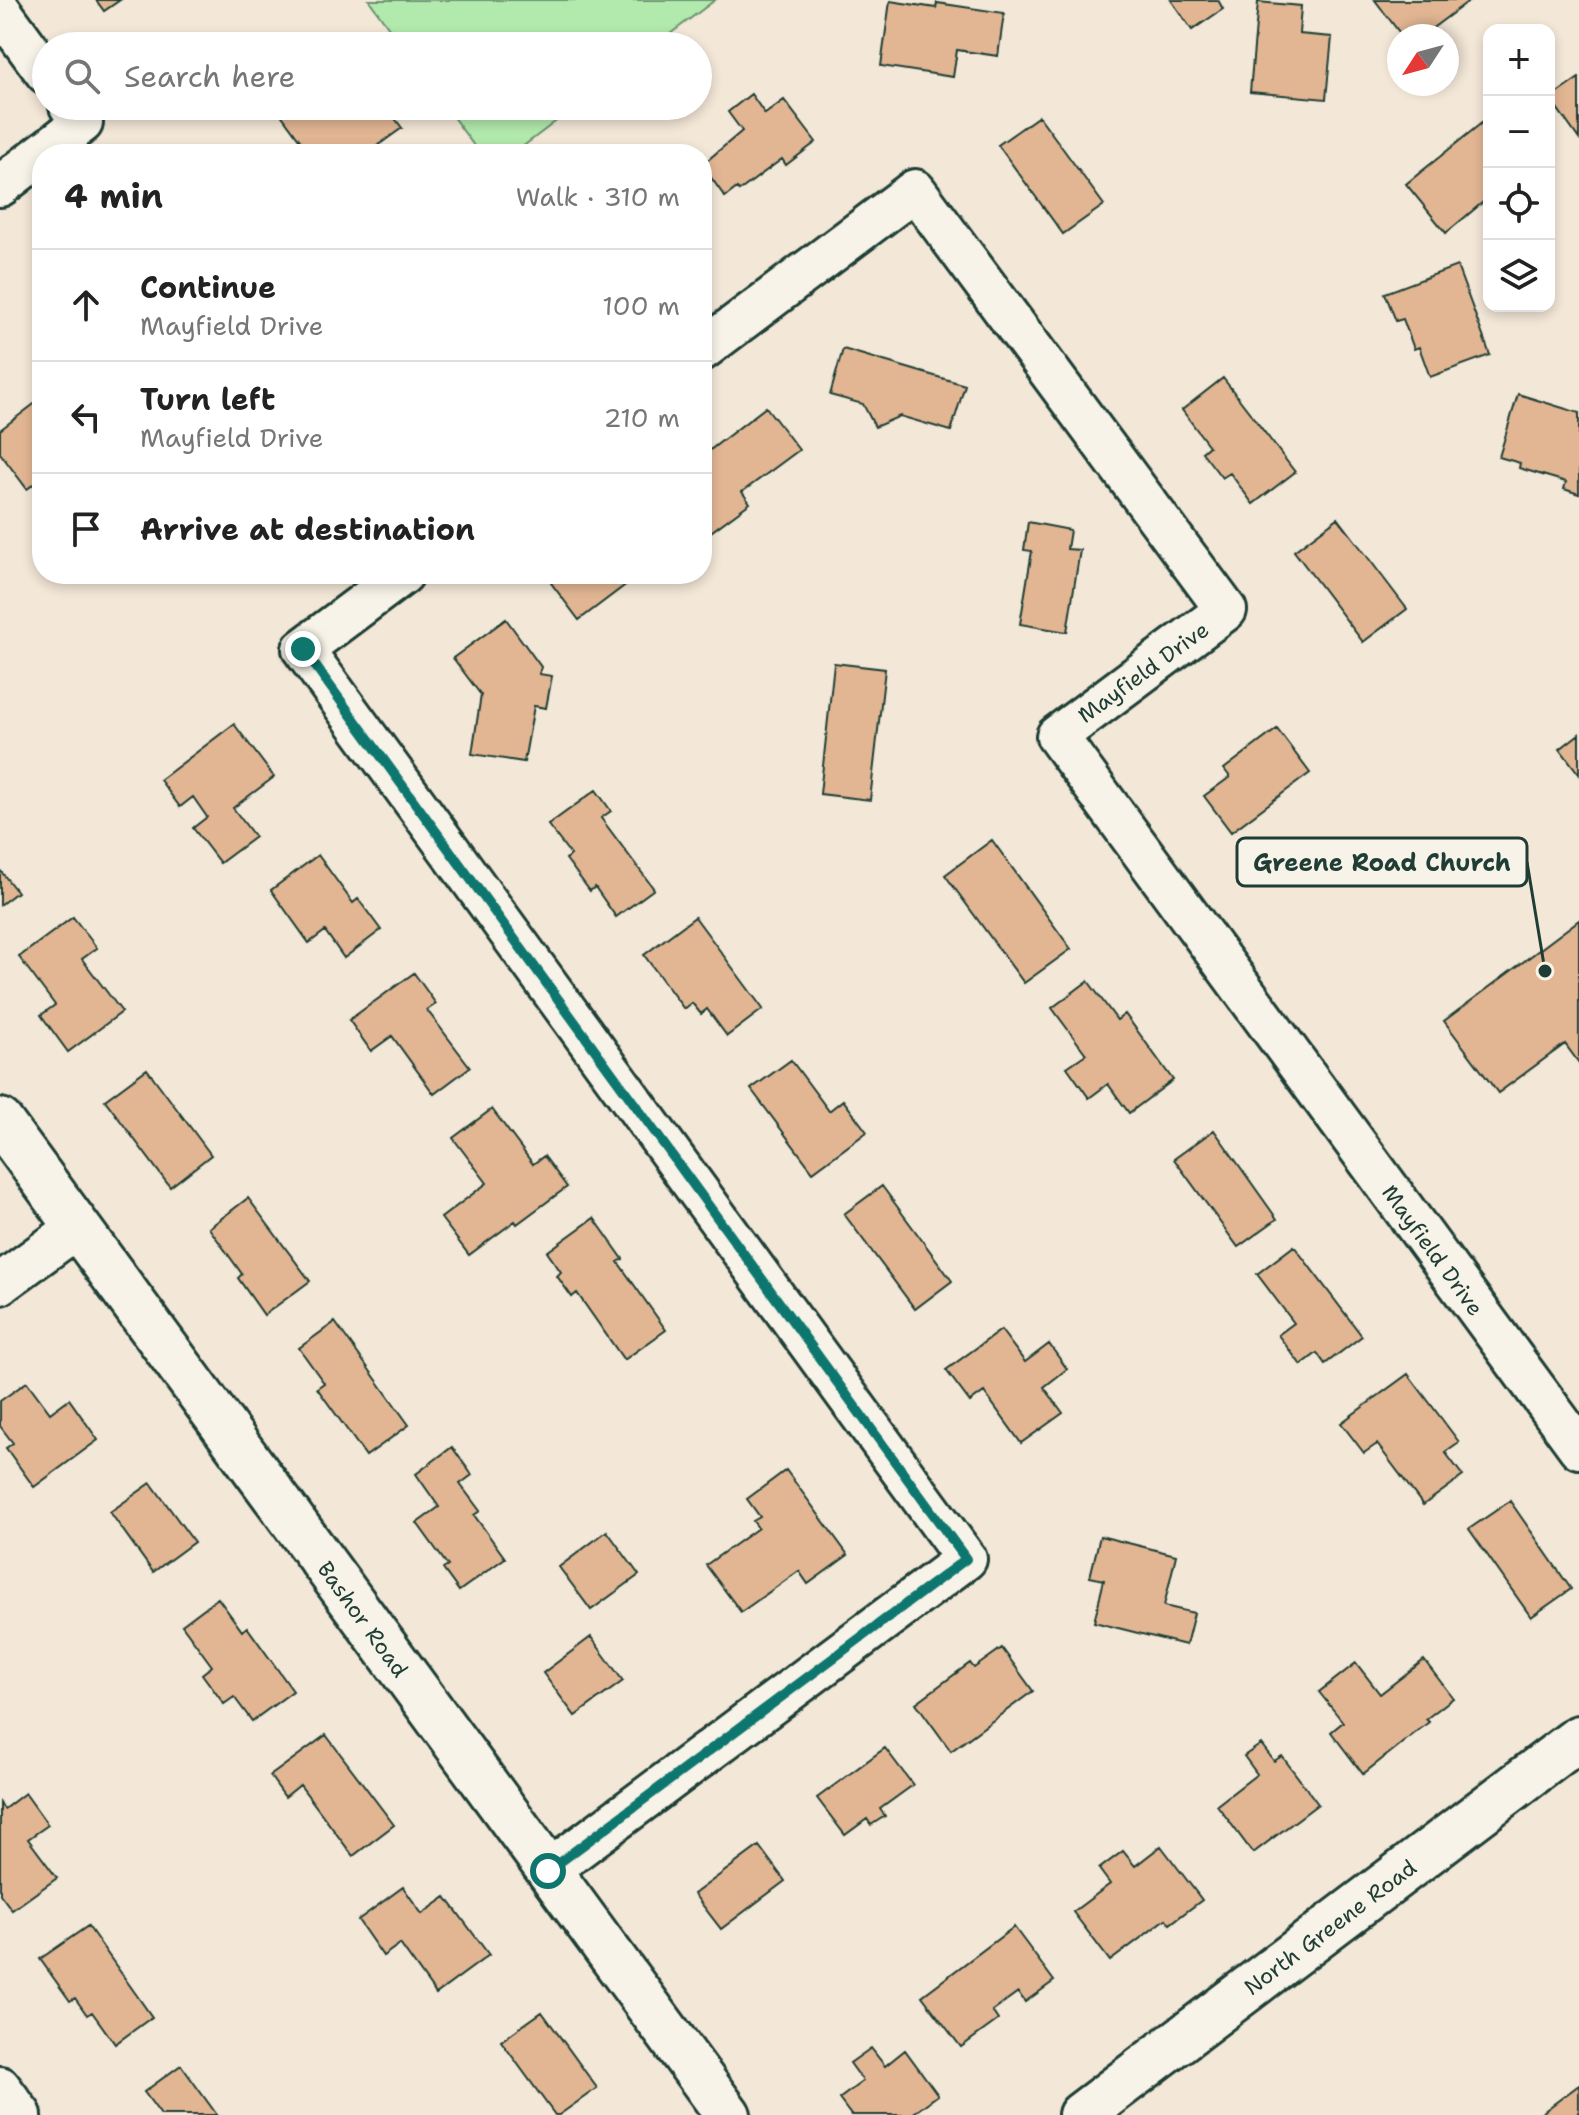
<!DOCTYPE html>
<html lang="en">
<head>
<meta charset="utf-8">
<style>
  :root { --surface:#fff; --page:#f6f6f6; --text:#222; --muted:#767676; --line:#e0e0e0 }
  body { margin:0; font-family:"Shantell Sans",sans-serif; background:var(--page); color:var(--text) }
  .controls { position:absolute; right:24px; top:24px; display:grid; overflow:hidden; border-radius:16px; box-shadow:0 4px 12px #0003 }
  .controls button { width:72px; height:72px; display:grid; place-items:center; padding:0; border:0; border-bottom:2px solid var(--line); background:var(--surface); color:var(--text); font:40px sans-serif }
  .compass { position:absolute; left:1387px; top:24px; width:72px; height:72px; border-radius:50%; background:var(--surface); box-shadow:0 4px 12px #0003; rotate:234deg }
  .stop { position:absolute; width:24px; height:24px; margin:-18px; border:6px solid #0f766e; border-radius:50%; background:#fff }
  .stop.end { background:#0f766e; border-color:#fff; box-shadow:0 2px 8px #0008 }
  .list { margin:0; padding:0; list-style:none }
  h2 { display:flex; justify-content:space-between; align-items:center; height:104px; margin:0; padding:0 32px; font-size:34px }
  h2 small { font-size:26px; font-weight:400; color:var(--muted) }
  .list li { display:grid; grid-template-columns:52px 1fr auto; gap:24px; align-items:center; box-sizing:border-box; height:112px; padding:0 32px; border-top:2px solid var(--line) }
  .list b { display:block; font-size:30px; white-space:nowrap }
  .list p { margin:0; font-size:26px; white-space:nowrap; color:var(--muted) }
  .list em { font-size:26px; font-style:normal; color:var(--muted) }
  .icon { flex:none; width:44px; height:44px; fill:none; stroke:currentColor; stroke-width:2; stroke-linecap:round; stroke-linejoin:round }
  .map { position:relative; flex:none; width:1579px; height:2115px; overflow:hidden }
  .search { position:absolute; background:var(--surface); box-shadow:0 4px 12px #0003; left:32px; top:32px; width:680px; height:88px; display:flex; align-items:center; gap:20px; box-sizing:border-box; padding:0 28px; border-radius:44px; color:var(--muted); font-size:30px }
  .panel { position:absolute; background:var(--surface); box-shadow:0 4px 12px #0003; left:32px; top:144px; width:680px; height:440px; border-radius:32px }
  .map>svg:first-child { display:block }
</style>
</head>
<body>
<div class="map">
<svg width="1579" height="2115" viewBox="0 0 1579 2115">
  <rect width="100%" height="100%" fill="#f3e7d7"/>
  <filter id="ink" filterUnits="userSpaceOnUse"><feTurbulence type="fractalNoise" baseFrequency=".0125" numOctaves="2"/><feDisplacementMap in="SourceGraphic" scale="16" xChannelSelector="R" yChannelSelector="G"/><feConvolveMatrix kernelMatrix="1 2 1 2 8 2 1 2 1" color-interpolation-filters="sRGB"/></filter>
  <g filter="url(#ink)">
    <path fill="#b2e9ac" stroke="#689370" stroke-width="2" d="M369,0H715L654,46H402Z
      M445,106H576L513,154H480Z"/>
    <path fill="#e2b693" stroke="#1f3d34" stroke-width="2" d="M96,0H120L104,11Z
      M1171,0H1218L1223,9L1192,30Z
      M1375,0H1470L1422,36H1402Z
      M890,1L936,8L937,3L1004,13L998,56L957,50L953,77L881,66Z
      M1258,2L1301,6L1299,34L1332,37L1326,99L1250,92Z
      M1579,78V139L1550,98Z
      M751,94L765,114L784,100L816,142L786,165L782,159L739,191L737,188L725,197L702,165L742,131L728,112Z
      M275,106H386L402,128L366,154H310Z
      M1039,116L1104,205L1063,234L998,145Z
      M1489,117V197L1446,233L1406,184Z
      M1457,266L1490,355L1430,377L1419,347L1414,349L1403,319L1396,321L1385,293Z
      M843,349L965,385L951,431L900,416L875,427L863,404L830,395Z
      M1223,378L1295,472L1253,504L1230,473L1222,478L1202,452L1209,446L1182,410Z
      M1518,394L1579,413V494L1564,489L1566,482L1519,468L1520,463L1499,457Z
      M42,398V478L27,489L0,453V430Z
      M766,407L799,450L742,492L750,503L708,534L702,526V446L705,444L710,450Z
      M1338,518L1407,609L1363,642L1294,551Z
      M1028,522L1070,530L1067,549L1080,550L1067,632L1020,624L1032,551L1024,550Z
      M563,574H640L579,620L551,583Z
      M506,619L541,667L539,674L552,676L546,708L534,706L524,762L472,754L481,695L453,658Z
      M834,663L885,669L870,800L820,794Z
      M234,724L274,777L233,808L255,837L220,863L193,828L207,817L193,797L180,807L160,780Z
      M1277,729L1310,773L1231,832L1204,796L1230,777L1224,769Z
      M1579,734V774L1560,749Z
      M596,790L611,811L601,818L654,889L616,917L595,887L590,891L566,859L571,855L548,825Z
      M992,840L1071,949L1024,983L945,875Z
      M318,855L353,903L358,899L381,930L344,958L325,931L309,943L271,890Z
      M0,870L17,892L0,905Z
      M73,917L97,948L82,959L122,1012L68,1052L41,1015L55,1005L19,957Z
      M695,917L763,1009L727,1036L707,1009L701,1014L692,1003L684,1009L644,955Z
      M1579,920V1063L1565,1044L1498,1093L1444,1021Z
      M414,973L436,1004L427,1010L470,1067L434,1094L392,1036L371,1051L349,1020Z
      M1088,981L1117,1020L1125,1014L1173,1080L1129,1113L1108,1084L1089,1098L1067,1067L1086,1054L1052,1008Z
      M791,1060L829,1111L843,1100L867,1132L813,1172L751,1089Z
      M147,1069L211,1155L170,1187L105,1100Z
      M492,1109L533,1164L544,1156L567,1187L517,1224L515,1221L469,1255L441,1218L487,1183L453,1138Z
      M1214,1130L1277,1219L1238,1247L1174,1159Z
      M882,1186L952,1281L915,1309L844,1214Z
      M248,1198L310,1281L264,1315L238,1278L242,1274L209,1228Z
      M594,1218L623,1259L618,1262L666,1330L624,1360L577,1293L572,1297L557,1276L561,1272L547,1252Z
      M1294,1246L1362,1336L1325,1364L1317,1353L1301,1365L1278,1335L1294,1323L1257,1274Z
      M335,1322L409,1425L366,1456L317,1388L324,1383L299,1348Z
      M1001,1330L1025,1362L1049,1344L1067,1369L1044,1387L1063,1413L1021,1443L984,1392L970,1402L946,1370Z
      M1408,1374L1459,1442L1445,1452L1463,1476L1423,1505L1377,1444L1364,1453L1341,1423Z
      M27,1382L50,1413L69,1399L98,1440L34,1487L6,1448L13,1443L0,1426V1401Z
      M452,1447L472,1475L460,1484L480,1511L474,1515L505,1558L459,1591L443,1569L448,1566L417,1523L439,1507L416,1474Z
      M786,1470L848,1555L808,1584L799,1571L741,1612L706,1565L758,1528L753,1521L760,1517L747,1499Z
      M151,1483L194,1542L153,1572L110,1512Z
      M1510,1501L1571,1589L1531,1617L1469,1529Z
      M607,1531L639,1575L591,1610L559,1567Z
      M1100,1536L1176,1555L1164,1606L1194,1613L1186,1645L1094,1622L1104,1580L1090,1577Z
      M218,1598L242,1631L247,1627L293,1691L252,1721L234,1697L224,1704L202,1674L212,1666L182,1625Z
      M591,1637L623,1681L575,1716L543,1673Z
      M1002,1648L1033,1691L951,1751L916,1703L970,1663L974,1668Z
      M1424,1660L1453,1698L1426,1719L1429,1722L1363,1774L1331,1732L1343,1722L1319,1692L1356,1663L1380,1694Z
      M326,1735L394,1825L353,1856L300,1785L285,1797L270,1776Z
      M1261,1744L1274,1761L1282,1756L1318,1804L1253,1853L1217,1805L1257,1774L1244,1756Z
      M885,1748L913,1785L880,1809L885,1816L871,1825L867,1819L845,1835L817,1798Z
      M25,1793L48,1825L28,1839L57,1878L12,1910L0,1894V1803L4,1809Z
      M759,1846L785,1881L721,1929L694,1894Z
      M1161,1846L1202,1900L1170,1924L1166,1919L1110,1961L1073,1912L1110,1884L1099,1869L1123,1851L1135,1866Z
      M403,1887L422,1914L446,1897L489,1955L436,1994L400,1944L383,1956L358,1920Z
      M88,1926L152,2017L115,2044L92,2012L87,2015L75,1998L70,2001L40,1959Z
      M1014,1927L1054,1981L1025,2002L1018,1992L992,2011L998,2020L961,2047L922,1996Z
      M542,2012L597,2088L559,2115H555L501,2041Z
      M871,2048L885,2066L905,2050L938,2095L911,2115H851L839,2099L863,2081L850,2063Z
      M181,2065L217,2115H161L144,2092Z
      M1579,2085V2115H1539Z"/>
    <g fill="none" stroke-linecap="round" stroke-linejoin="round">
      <defs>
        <path id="minor" d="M0,10L46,73
          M0,186L82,123L70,106
          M702,350L915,190L1226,610L1057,736L1579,1448
          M403,574L303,649L966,1559L548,1871
          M0,1284L78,1227
          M0,2087L21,2115"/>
        <path id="tertiary" d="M0,1121L728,2115
          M1081,2115L1579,1738"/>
      </defs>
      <use href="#minor" stroke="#1f3d34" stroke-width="46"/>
      <use href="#tertiary" stroke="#1f3d34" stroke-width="50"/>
      <use href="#minor" stroke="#f7f3e8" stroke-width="40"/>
      <use href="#tertiary" stroke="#f7f3e8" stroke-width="44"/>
    </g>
  </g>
  <g fill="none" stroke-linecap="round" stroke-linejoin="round" filter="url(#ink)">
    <path stroke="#0f766e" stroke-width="10" d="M303,649L966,1559L548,1871"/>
  </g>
  <g text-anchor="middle" stroke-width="6" stroke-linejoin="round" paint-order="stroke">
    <g font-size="22" fill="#1f3d34" stroke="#f7f3e8">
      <text transform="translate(1143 672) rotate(-36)" y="8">Mayfield Drive</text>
      <text transform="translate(1433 1250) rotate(54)" y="8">Mayfield Drive</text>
      <text transform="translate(363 1619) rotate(54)" y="8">Bashor Road</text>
      <text transform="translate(1330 1927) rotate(-37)" y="8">North Greene Road</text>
    </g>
  </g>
  <path fill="none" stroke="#1f3d34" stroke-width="3" d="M1545 971L1527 862"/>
  <circle fill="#1f3d34" stroke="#f7f3e8" stroke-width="3" cx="1545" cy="971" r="8"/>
  <rect fill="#f7f3e8" stroke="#1f3d34" stroke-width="3" x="1237" y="838" width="290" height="48" rx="8"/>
  <g font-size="24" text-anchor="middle" font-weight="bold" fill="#1f3d34">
    <text x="1382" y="871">Greene Road Church</text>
  </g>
</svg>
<div class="controls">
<button>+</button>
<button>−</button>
<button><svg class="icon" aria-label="locate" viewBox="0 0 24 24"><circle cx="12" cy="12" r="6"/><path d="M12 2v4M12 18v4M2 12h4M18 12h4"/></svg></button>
<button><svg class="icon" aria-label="layers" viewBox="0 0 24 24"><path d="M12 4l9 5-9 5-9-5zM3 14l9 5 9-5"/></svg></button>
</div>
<svg class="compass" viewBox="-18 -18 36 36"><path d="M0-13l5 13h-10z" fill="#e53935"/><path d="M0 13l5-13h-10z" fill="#767676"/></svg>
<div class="stop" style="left:548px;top:1871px"></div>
<div class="stop end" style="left:303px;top:649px"></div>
<div class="search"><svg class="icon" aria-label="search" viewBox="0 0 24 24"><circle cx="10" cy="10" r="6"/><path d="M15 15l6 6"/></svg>Search here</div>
<section class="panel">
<h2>4 min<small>Walk · 310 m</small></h2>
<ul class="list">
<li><svg class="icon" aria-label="ahead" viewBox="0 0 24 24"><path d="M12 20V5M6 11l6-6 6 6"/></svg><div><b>Continue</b><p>Mayfield Drive</p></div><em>100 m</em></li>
<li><svg class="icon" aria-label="left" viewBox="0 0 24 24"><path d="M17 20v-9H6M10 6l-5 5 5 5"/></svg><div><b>Turn left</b><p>Mayfield Drive</p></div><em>210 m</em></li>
<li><svg class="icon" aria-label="arrive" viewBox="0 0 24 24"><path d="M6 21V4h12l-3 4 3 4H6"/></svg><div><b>Arrive at destination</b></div></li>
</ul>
</section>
</div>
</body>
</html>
